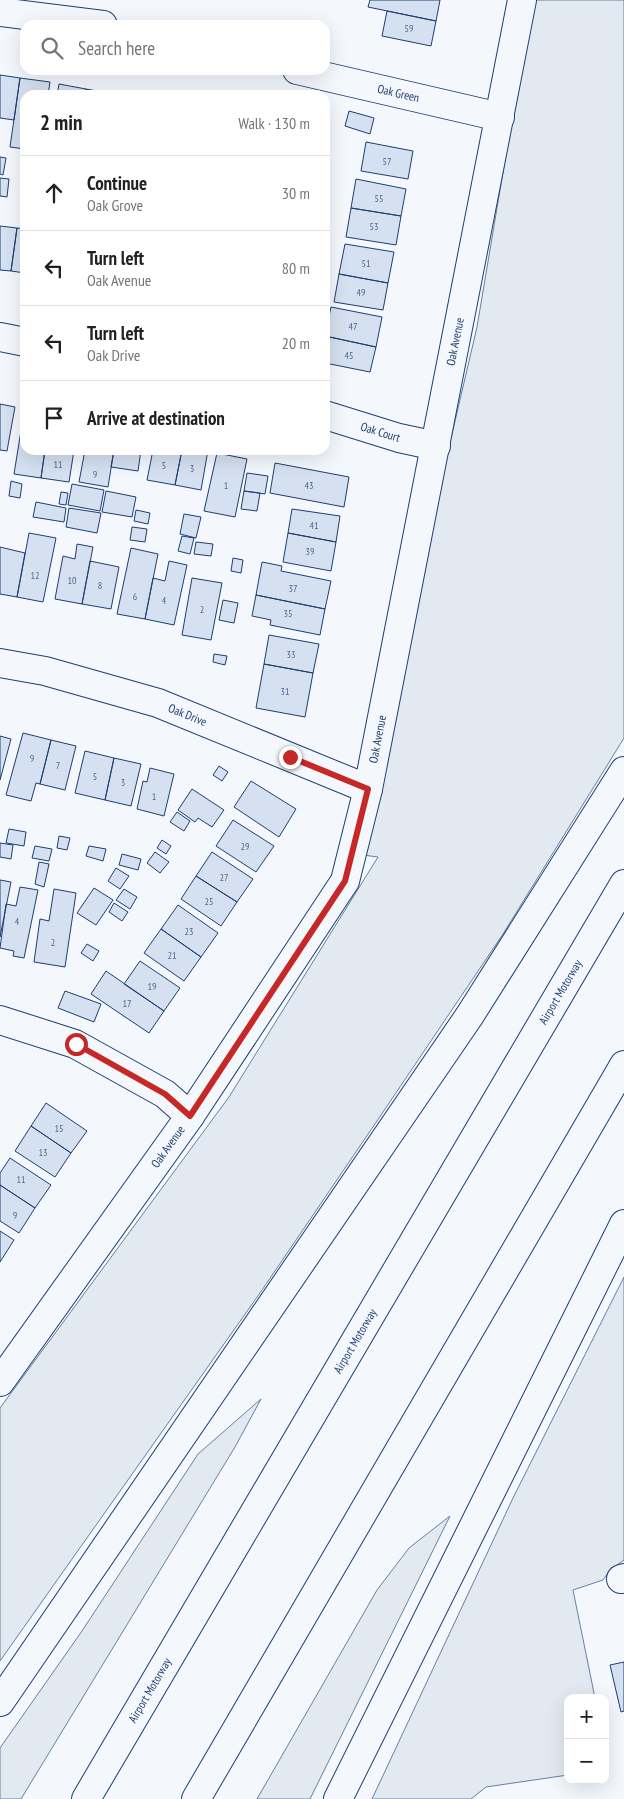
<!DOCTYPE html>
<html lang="en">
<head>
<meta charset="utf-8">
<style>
  :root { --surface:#fff; --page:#f6f6f6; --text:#202124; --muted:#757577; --line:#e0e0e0 }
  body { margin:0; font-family:"PT Sans Narrow",sans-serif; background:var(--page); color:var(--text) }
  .controls { position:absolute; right:15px; bottom:15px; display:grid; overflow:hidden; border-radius:10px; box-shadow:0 5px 20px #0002 }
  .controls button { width:45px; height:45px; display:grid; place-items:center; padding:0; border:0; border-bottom:1px solid var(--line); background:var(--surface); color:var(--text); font:25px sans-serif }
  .stop { position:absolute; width:15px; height:15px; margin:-11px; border:4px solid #c62828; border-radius:50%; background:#fff }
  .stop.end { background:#c62828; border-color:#fff; box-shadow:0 1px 5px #0008 }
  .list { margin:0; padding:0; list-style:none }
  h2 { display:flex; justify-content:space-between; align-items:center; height:65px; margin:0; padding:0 20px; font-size:21px }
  h2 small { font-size:16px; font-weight:400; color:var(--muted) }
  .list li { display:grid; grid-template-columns:32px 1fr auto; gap:15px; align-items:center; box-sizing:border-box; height:75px; padding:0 20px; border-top:1px solid var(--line) }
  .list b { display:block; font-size:19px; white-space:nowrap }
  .list p { margin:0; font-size:16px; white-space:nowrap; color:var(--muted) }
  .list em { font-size:16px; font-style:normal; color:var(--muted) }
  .icon { flex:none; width:28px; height:28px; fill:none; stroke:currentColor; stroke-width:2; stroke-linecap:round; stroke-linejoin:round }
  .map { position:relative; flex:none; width:624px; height:1799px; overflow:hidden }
  .search { position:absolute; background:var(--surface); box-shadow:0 5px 20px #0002; left:20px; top:20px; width:310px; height:55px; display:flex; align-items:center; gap:12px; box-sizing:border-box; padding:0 18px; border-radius:15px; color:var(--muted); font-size:19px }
  .panel { position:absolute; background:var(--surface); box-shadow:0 5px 20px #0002; left:20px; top:90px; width:310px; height:365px; border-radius:15px }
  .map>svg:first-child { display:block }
</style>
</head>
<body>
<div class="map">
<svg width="624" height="1799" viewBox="0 0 624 1799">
  <rect width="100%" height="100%" fill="#f4f7fb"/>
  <path fill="#e3e9f0" stroke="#687fa3" d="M532,0H624V738L503,934L379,1118L260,1293L0,1661V1408L229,1097L378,857L363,855L445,464L477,327Z
    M624,1277V1560L610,1570L603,1580L573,1590L595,1698H568V1775L486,1787L471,1799H372L513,1498Z
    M261,1399L235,1447L21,1799H0V1748L82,1631L198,1454Z
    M450,1516L310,1799H257L377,1590L409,1548Z"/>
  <path fill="#d5e0f0" stroke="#1d3f73" d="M370,0H440L436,21L368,7Z
    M387,11L436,21L431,46L382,36Z
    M0,75L20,78L14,120L0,118Z
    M20,78L50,82L48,95H25V149L10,147Z
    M59,84L86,89L85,95H57Z
    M86,89L114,94V95H85Z
    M349,111L374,118L370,134L345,126Z
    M366,142L413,151L408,179L361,171Z
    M0,157L6,158L3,175L0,174Z
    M0,178L9,179L7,197L0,196Z
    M356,179L406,189L401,216L351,208Z
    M351,208L401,216L396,245L346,237Z
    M0,226L17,228L11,271L0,270Z
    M17,228L25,229V273L11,271Z
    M345,244L394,252L388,283L339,274Z
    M339,274L388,283L383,310L334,302Z
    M331,307L382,317L376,347L325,336Z
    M325,336L376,347L370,372L325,363Z
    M0,404L15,407L7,451L0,450Z
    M24,412L25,450H45L41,478L14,474Z
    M45,450H74L69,482L41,478Z
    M85,450H114L108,487L79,482Z
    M114,450H141L138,471L111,467Z
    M153,450H182L175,485L147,480Z
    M182,450H208L201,490L175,485Z
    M217,453L247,459L235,517L204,511Z
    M275,463L349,477L344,507L270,493Z
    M247,473L268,476L265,494L244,491Z
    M11,481L22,484L20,498L9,496Z
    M72,484L104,490L100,511L68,505Z
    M106,491L136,497L132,517L102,512Z
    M244,491L260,493L257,511L241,509Z
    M61,492L68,493L66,505L59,504Z
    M36,502L66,508L64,522L33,517Z
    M69,508L101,513L97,533L66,527Z
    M292,509L340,516L336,542L288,533Z
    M136,510L150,513L148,524L134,521Z
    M184,514L201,517L196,538L180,534Z
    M132,527L147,529L145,542L130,540Z
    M29,533L56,538L43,602L17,597Z
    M288,533L336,542L331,571L283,562Z
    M182,536L194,538L190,554L178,551Z
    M196,542L213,544L211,556L194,554Z
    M77,544L93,547L82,604L55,599L63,556L75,559Z
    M0,547L25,553L17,597L0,594Z
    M131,548L158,554L145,619L117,614Z
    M233,558L243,560L241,573L231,571Z
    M90,561L119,567L111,609L82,604Z
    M169,561L187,565L174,625L145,619L153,578L165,581Z
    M262,562L282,566L281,571L331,581L325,609L256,595Z
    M192,578L222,583L211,640L182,635Z
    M256,595L325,609L320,635L270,625L271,620L252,616Z
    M223,600L238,603L234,623L219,620Z
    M269,635L319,644L313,673L264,664Z
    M214,654L227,656L225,665L213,662Z
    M264,664L313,673L305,717L256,708Z
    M23,733L51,740L40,784L36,783L31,801L6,795Z
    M0,736L11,739L0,780Z
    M51,740L76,746L65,790L40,784Z
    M85,751L114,758L105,800L75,793Z
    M114,758L141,764L131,806L105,800Z
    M219,766L228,772L222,781L213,775Z
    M150,768L174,774L164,816L137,809L143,781L147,782Z
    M251,781L296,809L279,837L234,807Z
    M192,789L224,810L212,827L198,818L195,822L178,810Z
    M177,812L190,821L184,831L170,822Z
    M233,820L274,846L256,872L216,846Z
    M9,829L26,832L24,846L6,843Z
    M59,836L70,838L67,850L57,848Z
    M162,840L171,846L166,854L157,848Z
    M0,843L13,845L11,859L0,857Z
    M35,846L52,849L49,861L32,858Z
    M89,846L106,849L103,861L86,856Z
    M155,852L169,862L160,873L147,863Z
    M212,852L253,879L237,902L196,876Z
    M122,854L141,859L138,870L119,865Z
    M39,862L49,864L44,887L35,884Z
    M116,868L129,876L120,889L108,881Z
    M196,876L237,902L221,926L181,899Z
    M0,880L11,882L0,937Z
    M20,887L38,890L24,958L13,956L14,951L0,948L6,904L16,906Z
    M94,888L113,900L96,925L77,913Z
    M54,889L76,893L65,967L34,962L40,919L49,921Z
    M124,889L137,897L130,909L116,900Z
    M114,903L128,912L122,921L109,912Z
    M178,905L218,933L201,957L161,929Z
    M161,929L201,957L184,981L144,953Z
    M87,944L99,951L93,961L81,953Z
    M140,961L180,988L164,1011L124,984Z
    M106,971L164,1011L149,1033L91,994Z
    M65,991L101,1004L94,1022L58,1008Z
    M46,1103L87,1131L71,1153L31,1126Z
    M31,1126L71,1153L55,1177L15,1151Z
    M10,1158L51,1185L35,1208L0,1185V1173Z
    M0,1185L35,1208L19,1233L0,1221Z
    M0,1231L14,1240L0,1262Z
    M624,1662V1711L621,1712L610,1665Z"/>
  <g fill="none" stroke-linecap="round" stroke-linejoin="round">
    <defs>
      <g id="minor">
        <path d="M0,12L103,25"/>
        <path id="s1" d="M297,70L500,117"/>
        <path d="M0,337L25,342"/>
        <path id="s2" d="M325,415L399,438L436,446"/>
        <path id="s3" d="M0,663L45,671L158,703L368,789"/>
        <path d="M0,1020L75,1044L165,1094L190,1116"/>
        <path id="s4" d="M0,1382L190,1116L345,881L368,789L522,0"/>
        <path d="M621,1579L624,1578"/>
      </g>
      <g id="motorway">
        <path d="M0,1702L470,1015L624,771"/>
        <path id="s5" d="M86,1799L624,884"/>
        <path d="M196,1799L624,1065"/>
        <path d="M338,1799L624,1224"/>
      </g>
    </defs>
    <use href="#minor" stroke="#1d3f73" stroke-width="30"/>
    <use href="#motorway" stroke="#1d3f73" stroke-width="30"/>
    <use href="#minor" stroke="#f4f7fb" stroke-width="28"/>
    <use href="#motorway" stroke="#f4f7fb" stroke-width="28"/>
  </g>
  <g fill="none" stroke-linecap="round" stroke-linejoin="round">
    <path stroke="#c62828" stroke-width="6" d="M76,1044L165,1094L190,1116L345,881L368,789L290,757"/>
  </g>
  <g text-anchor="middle" stroke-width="4" stroke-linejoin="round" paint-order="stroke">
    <g font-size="10" fill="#4b6792">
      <text x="409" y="32">59</text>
      <text x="387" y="165">57</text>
      <text x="379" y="202">55</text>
      <text x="374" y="230">53</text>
      <text x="366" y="267">51</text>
      <text x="361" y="296">49</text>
      <text x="353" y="330">47</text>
      <text x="349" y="359">45</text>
      <text x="58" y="468">11</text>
      <text x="164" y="469">5</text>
      <text x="192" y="472">3</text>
      <text x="95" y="478">9</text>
      <text x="226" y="489">1</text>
      <text x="309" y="489">43</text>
      <text x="314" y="529">41</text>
      <text x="310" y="555">39</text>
      <text x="35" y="579">12</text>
      <text x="72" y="584">10</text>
      <text x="100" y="589">8</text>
      <text x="293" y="592">37</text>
      <text x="135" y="600">6</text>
      <text x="164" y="604">4</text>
      <text x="202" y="613">2</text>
      <text x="288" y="617">35</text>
      <text x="291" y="658">33</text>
      <text x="285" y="695">31</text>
      <text x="32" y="762">9</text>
      <text x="58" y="769">7</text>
      <text x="95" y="780">5</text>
      <text x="123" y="786">3</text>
      <text x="154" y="800">1</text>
      <text x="245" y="850">29</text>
      <text x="224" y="881">27</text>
      <text x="209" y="905">25</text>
      <text x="17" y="925">4</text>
      <text x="189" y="935">23</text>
      <text x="53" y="946">2</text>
      <text x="172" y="959">21</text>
      <text x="152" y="990">19</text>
      <text x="127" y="1007">17</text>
      <text x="59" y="1132">15</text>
      <text x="43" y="1156">13</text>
      <text x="21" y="1183">11</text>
      <text x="15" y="1219">9</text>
    </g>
    <g font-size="12" fill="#1d3f73" stroke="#f4f7fb">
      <text dy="4" stroke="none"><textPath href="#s1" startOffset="104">Oak Green</textPath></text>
      <text dy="4" stroke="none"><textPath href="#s4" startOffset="1159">Oak Avenue</textPath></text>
      <text dy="4" stroke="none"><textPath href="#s2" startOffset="58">Oak Court</textPath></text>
      <text dy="4" stroke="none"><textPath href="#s3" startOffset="195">Oak Drive</textPath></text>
      <text dy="4" stroke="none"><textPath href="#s4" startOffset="754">Oak Avenue</textPath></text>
      <text dy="4" stroke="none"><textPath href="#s5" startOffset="936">Airport Motorway</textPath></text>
      <text dy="4" stroke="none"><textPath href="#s4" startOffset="289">Oak Avenue</textPath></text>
      <text dy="4" stroke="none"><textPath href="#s5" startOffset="531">Airport Motorway</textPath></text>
      <text dy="4" stroke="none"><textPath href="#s5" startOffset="126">Airport Motorway</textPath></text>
    </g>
  </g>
</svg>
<div class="controls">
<button>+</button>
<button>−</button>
</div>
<div class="stop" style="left:76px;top:1044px"></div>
<div class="stop end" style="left:290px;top:757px"></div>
<div class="search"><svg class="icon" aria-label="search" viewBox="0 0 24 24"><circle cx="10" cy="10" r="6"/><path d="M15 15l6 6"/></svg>Search here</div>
<section class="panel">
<h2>2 min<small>Walk · 130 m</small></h2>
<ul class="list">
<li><svg class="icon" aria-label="ahead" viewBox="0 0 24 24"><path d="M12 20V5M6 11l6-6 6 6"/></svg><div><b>Continue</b><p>Oak Grove</p></div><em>30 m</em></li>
<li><svg class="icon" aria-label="left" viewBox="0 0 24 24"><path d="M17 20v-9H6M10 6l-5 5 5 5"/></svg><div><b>Turn left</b><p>Oak Avenue</p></div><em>80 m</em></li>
<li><svg class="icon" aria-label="left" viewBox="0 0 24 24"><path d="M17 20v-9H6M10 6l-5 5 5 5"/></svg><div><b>Turn left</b><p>Oak Drive</p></div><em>20 m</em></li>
<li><svg class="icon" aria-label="arrive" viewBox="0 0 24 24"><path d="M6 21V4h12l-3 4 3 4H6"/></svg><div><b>Arrive at destination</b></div></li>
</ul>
</section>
</div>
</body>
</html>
